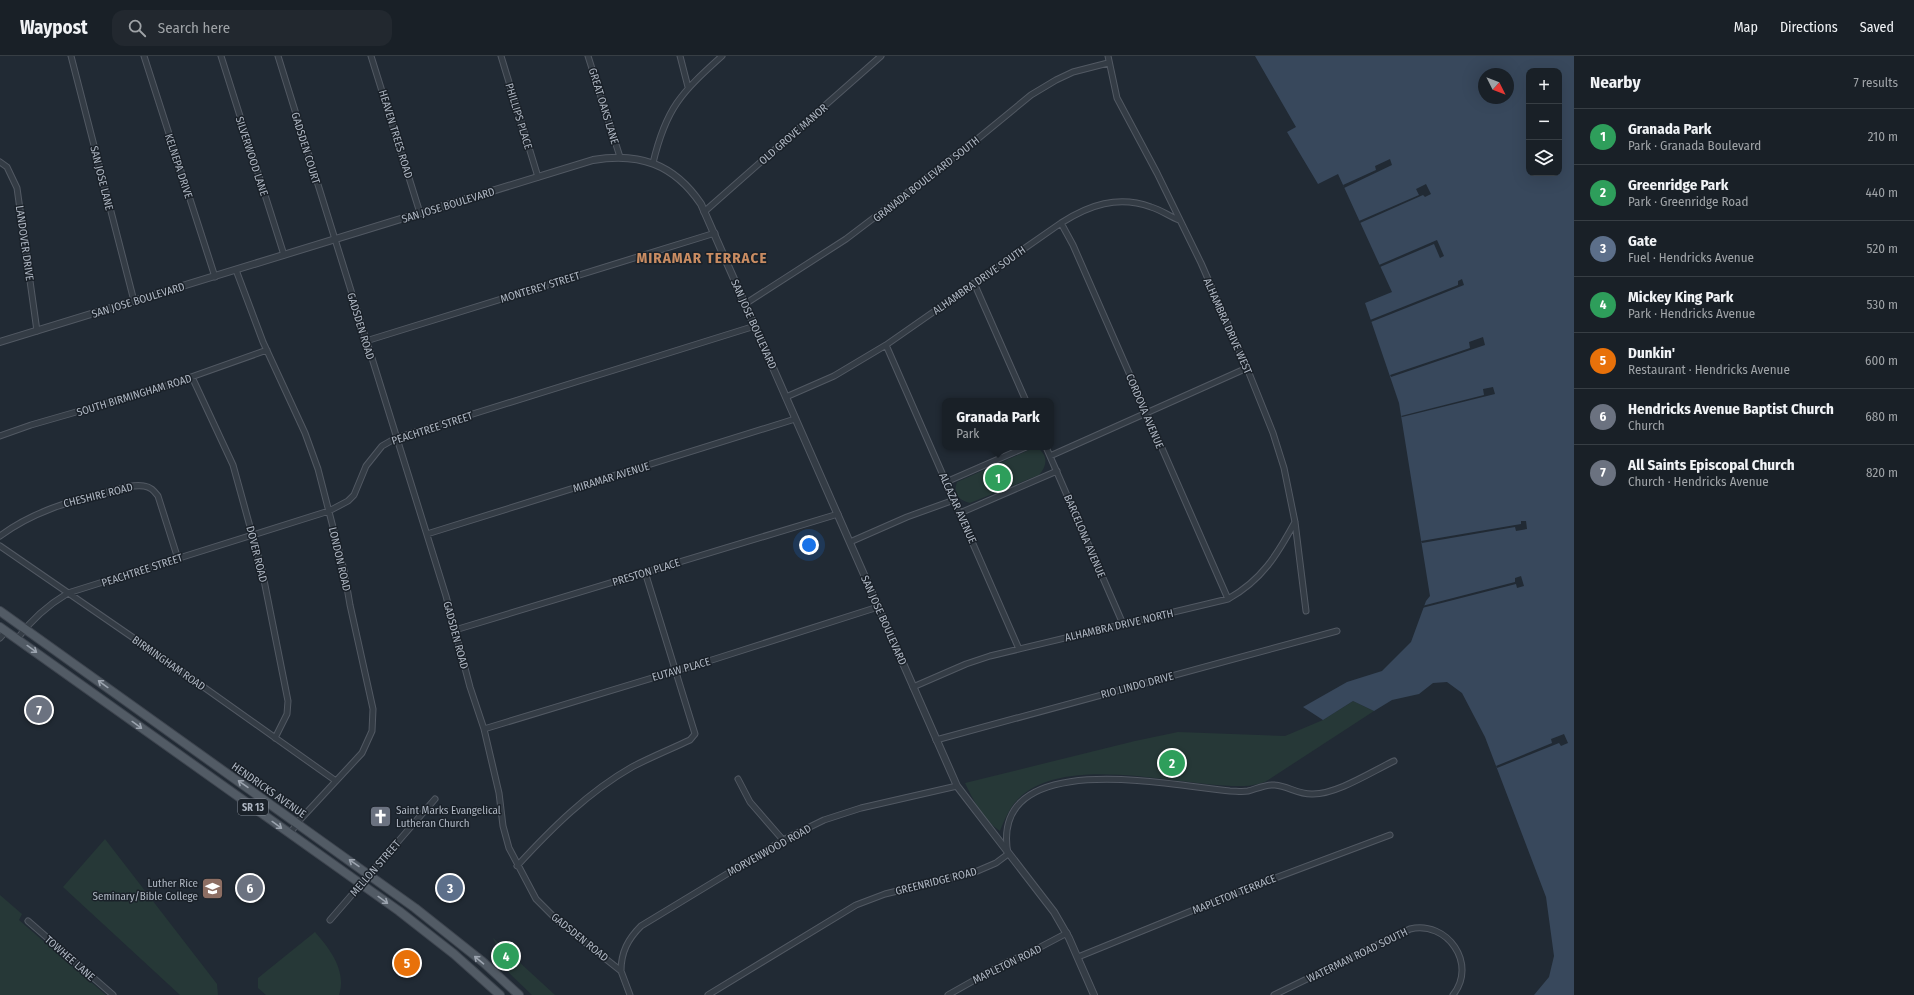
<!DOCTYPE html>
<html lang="en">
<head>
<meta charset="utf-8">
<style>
  :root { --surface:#192027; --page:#22282f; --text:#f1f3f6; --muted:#9fa3a7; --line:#373e44; --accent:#1a73e8 }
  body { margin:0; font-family:"Fira Sans Condensed",sans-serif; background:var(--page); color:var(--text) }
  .controls { position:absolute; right:12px; top:12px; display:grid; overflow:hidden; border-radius:8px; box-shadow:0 4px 16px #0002 }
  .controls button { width:36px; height:36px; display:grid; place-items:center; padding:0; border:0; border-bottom:1px solid var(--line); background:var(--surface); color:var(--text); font:20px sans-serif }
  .compass { position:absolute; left:1478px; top:12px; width:36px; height:36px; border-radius:50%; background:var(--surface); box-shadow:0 4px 16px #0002; rotate:132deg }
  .you { position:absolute; left:809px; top:489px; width:14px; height:14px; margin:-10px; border:3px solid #fff; border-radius:50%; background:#1a73e8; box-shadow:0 0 0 6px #1a73e833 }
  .badge { display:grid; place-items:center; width:26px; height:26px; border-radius:50%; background:var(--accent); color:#fff; font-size:13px; font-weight:700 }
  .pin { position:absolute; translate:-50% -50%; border:2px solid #fff; box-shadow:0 1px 4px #0006 }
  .popup { position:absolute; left:942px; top:342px; width:112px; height:52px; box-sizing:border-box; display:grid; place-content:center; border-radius:8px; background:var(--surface); filter:drop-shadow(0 1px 3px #0005); font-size:13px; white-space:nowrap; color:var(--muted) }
  .popup b { font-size:15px; color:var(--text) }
  .popup::after { content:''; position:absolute; left:50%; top:100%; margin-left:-8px; border:8px solid transparent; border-top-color:var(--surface) }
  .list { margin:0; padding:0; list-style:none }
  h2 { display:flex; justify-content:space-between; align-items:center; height:52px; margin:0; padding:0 16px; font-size:17px }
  h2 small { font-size:13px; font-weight:400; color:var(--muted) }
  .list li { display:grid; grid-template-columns:26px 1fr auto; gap:12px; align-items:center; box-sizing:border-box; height:56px; padding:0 16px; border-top:1px solid var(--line) }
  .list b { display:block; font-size:15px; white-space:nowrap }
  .list p { margin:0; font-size:13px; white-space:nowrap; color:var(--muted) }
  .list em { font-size:13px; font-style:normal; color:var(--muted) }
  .icon { flex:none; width:22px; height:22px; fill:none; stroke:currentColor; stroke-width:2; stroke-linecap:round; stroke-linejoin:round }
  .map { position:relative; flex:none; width:1574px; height:939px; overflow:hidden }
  header { display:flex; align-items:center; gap:24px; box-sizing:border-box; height:56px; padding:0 20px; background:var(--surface); border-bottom:1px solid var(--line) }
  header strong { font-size:19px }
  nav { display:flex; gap:22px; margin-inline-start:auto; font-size:14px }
  .search { width:280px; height:36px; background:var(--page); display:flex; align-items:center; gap:10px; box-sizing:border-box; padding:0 14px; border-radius:12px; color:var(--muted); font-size:15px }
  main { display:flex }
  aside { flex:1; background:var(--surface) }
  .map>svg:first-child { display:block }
</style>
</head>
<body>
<header>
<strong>Waypost</strong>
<div class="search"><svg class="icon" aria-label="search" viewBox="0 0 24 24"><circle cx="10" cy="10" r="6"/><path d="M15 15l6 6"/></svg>Search here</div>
<nav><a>Map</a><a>Directions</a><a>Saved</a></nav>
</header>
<main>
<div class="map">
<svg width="1574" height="939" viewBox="0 0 1574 939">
  <rect width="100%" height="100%" fill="#212a34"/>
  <path fill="#263837" d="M1036,391C1048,398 1048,409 1039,419L970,447C958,444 953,438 957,426Z
    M1353,645L1374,655L1265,726C1258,728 1251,730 1244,730C1182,732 1067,695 1018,743C1010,751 1004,764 1000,775C984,765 973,744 965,727L1135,685L1178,676L1285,680L1323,664Z
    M105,783L217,928L218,939H180L63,831Z
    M0,839L22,858L19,864L106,939H0Z
    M315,876C330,893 347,915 339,939H266L258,932V922Z
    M493,882L555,939H532L509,917Z"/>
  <path fill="#38485c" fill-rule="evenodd" d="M1255,0H1574V939H1534L1549,921L1554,900L1546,841L1485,681L1462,637L1447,626L1433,627L1419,638L1392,644L1374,655L1353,645L1323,664L1303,651L1347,626L1382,615L1411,586L1426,545L1430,540L1399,347L1365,247L1392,236L1338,118L1318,128L1287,76L1296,71ZM1529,15H1559V117H1529ZM1484,18H1508V42H1484Z"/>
  <path fill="#212a34" d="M1390,103L1392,109L1344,132L1343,129L1376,114L1375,110Z
    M1426,128L1431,138L1425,141L1423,139L1360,167L1359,165L1419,139L1416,133Z
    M1437,184L1444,200L1440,202L1434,188L1380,211L1379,209Z
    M1462,223L1464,229L1371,266L1370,264L1458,229V225Z
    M1483,281L1485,289L1391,321L1390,319L1470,292L1469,286Z
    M1493,331L1495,338L1402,361L1401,360L1484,339L1483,333Z
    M1521,465H1526L1527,473L1516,475L1515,471L1422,487L1421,485L1521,468Z
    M1521,520L1524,530L1517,532L1516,528L1422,552V550L1515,526V522Z
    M1564,678L1568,687L1561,690L1559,687L1497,712L1496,710L1552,687L1551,683Z"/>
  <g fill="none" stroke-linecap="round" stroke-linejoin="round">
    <defs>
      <path id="minor" d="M71,0L134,245
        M144,0L215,221
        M221,0L284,199
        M278,0L446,540L470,631L484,673L499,737L503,770L509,792L536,843L558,865L621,915L630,939
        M371,0L420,157
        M501,0L538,121
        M588,0L620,101
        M680,0L688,31
        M1108,0L1117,42L1157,117L1201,207L1247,312L1273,377L1284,412L1295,466L1306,555
        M0,106L7,111L17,132L37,275
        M653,107C666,52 681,37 722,0
        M704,156L881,0
        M1061,167L1073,189L1228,543
        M236,214L263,286L305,377L318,413L344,514L350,549L373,653L372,675L362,697L297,767L290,778
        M974,227L1026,345
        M745,248L846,183L975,85L1031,39L1056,24L1073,16L1108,7
        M366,285L715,177
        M886,289L1019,593
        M192,321L233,409L262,514L288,645L287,658L275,682
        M786,341L834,320L886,289L1061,167C1089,149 1118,139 1151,151C1161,154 1169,160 1179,164
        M0,380L31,369L163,331L267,294
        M1046,391L1123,568
        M1050,400L1247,312
        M946,426L1026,391
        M960,457L1057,415
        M427,478L795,363
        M0,480C32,456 70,445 108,436C119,433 132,428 144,430C151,431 154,435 158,440L178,503
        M850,486L907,461L954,444
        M0,490L167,605L336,725
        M455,574L838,458
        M0,582L6,575
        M17,583C31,564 48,549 68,537L329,455L348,445L354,439L366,410L382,390L396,382L755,270
        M913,631L966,608L990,600L1228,543C1262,524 1277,499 1295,466
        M484,673L715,603L878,551
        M936,684L1337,575
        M738,723L750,746L783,784
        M517,810C551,773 588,736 632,711C651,701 671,693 690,684L695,678L645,516
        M330,864L435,743
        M28,865L113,939
        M1078,901L1243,834L1390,779
        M621,915C621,896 628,883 641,870L783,784L824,764L861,752L957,730
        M708,939L856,849L885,838L975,816L996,807L1008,798C988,689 1173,730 1230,735C1236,735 1242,736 1248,735C1256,733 1266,728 1275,729C1288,730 1299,739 1313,738C1337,738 1371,716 1394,705
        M948,939L1003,908L1031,896L1067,877
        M1274,939L1410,873C1447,864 1478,908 1453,939"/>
      <path id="tertiary" d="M0,286L593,104C639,96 674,108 701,148L957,730L1054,856L1069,882L1094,939"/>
      <path id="primary" d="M0,555L415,852L483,906L519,939
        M0,571L399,855L454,898L500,939"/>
    </defs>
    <use href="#minor" stroke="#525963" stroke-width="7"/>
    <use href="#tertiary" stroke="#525963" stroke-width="8"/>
    <use href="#primary" stroke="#3e454f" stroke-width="10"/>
    <use href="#minor" stroke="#343c45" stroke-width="5"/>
    <use href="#tertiary" stroke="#343c45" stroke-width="6"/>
    <use href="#primary" stroke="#525b65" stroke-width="8"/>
  </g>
  <defs><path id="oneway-shaft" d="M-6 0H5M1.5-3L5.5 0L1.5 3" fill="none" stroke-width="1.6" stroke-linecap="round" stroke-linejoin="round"/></defs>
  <g stroke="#9ca4af">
    <use href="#oneway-shaft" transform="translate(32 593) rotate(36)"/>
    <use href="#oneway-shaft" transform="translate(103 628) rotate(-144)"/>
    <use href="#oneway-shaft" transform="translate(137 669) rotate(36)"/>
    <use href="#oneway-shaft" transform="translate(243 728) rotate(-145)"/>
    <use href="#oneway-shaft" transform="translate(277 769) rotate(36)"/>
    <use href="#oneway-shaft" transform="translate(354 807) rotate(-145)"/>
    <use href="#oneway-shaft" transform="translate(383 844) rotate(36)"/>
    <use href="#oneway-shaft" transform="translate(479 904) rotate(-140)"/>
  </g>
  <defs>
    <symbol id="church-square" viewBox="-11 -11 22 22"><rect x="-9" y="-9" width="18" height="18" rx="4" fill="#6b7280" stroke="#1a2129"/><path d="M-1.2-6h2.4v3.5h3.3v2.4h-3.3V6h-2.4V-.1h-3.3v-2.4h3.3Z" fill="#fff"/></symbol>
    <symbol id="school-square" viewBox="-11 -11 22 22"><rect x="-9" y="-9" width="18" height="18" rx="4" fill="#8d6e63" stroke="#1a2129"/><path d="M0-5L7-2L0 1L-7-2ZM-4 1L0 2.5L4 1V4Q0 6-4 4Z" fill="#fff"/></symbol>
  </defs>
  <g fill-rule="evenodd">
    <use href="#church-square" x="368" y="748" width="25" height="25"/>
    <use href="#school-square" x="200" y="820" width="25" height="25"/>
  </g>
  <g text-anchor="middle" stroke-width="3" stroke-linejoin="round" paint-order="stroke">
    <rect fill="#1a2129" stroke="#828994" stroke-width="1" x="238" y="743" width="30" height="16" rx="3"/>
    <g font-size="10" font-weight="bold" fill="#aeb6c2">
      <text x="253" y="755">SR 13</text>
    </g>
    <g font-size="11" fill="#aeb6c2" stroke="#1a2129">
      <text transform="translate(604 50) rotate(73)" y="4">GREAT OAKS LANE</text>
      <text transform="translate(519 60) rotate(73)" y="4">PHILLIPS PLACE</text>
      <text transform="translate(396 78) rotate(73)" y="4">HEAVEN TREES ROAD</text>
      <text transform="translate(793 78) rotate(-41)" y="4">OLD GROVE MANOR</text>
      <text transform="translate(306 92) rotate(73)" y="4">GADSDEN COURT</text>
      <text transform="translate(252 100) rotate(72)" y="4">SILVERWOOD LANE</text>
      <text transform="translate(179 110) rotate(72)" y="4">KELNEPA DRIVE</text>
      <text transform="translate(102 122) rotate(76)" y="4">SAN JOSE LANE</text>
      <text transform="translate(926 123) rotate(-38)" y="4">GRANADA BOULEVARD SOUTH</text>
      <text transform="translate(448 149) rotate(-17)" y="4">SAN JOSE BOULEVARD</text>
      <text transform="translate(25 187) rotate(82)" y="4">LANDOVER DRIVE</text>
      <text transform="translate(979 224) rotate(-35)" y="4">ALHAMBRA DRIVE SOUTH</text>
      <text transform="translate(540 231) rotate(-17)" y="4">MONTEREY STREET</text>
      <text transform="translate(138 244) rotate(-17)" y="4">SAN JOSE BOULEVARD</text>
      <text transform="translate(754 268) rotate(66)" y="4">SAN JOSE BOULEVARD</text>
      <text transform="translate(361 270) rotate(73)" y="4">GADSDEN ROAD</text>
      <text transform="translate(1228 270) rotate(66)" y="4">ALHAMBRA DRIVE WEST</text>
      <text transform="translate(134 339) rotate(-17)" y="4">SOUTH BIRMINGHAM ROAD</text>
      <text transform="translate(1145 355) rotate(67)" y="4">CORDOVA AVENUE</text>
      <text transform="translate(432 372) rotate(-18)" y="4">PEACHTREE STREET</text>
      <text transform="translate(611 421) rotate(-17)" y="4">MIRAMAR AVENUE</text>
      <text transform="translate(98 439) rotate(-14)" y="4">CHESHIRE ROAD</text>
      <text transform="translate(958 452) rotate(66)" y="4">ALCAZAR AVENUE</text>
      <text transform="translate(1085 480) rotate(67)" y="4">BARCELONA AVENUE</text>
      <text transform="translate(257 498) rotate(76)" y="4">DOVER ROAD</text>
      <text transform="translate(340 503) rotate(77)" y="4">LONDON ROAD</text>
      <text transform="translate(142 514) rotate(-18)" y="4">PEACHTREE STREET</text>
      <text transform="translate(646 516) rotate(-17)" y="4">PRESTON PLACE</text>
      <text transform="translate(884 564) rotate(66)" y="4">SAN JOSE BOULEVARD</text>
      <text transform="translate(1119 569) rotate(-13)" y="4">ALHAMBRA DRIVE NORTH</text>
      <text transform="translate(456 579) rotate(75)" y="4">GADSDEN ROAD</text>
      <text transform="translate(169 607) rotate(35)" y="4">BIRMINGHAM ROAD</text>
      <text transform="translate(681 613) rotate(-16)" y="4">EUTAW PLACE</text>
      <text transform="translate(1137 629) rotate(-15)" y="4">RIO LINDO DRIVE</text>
      <text transform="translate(269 734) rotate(35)" y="4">HENDRICKS AVENUE</text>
      <text transform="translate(769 794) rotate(-29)" y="4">MORVENWOOD ROAD</text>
      <text transform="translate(375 812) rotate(-49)" y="4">MELLON STREET</text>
      <text transform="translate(936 825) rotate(-14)" y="4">GREENRIDGE ROAD</text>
      <text transform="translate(1234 838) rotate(-22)" y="4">MAPLETON TERRACE</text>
      <text transform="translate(580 881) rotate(39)" y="4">GADSDEN ROAD</text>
      <text transform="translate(1357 899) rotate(-26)" y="4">WATERMAN ROAD SOUTH</text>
      <text transform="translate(70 902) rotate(41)" y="4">TOWHEE LANE</text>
      <text transform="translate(1007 908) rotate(-26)" y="4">MAPLETON ROAD</text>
    </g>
    <g font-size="11" fill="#aeb6c2" stroke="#1a2129" text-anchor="start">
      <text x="396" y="758">Saint Marks Evangelical<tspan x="396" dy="13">Lutheran Church</tspan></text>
      <text x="198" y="831" text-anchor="end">Luther Rice<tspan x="198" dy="13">Seminary/Bible College</tspan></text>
    </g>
    <g font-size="15" font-weight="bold" letter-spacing="1" fill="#c98c62" stroke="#1a2129">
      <text x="702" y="207">MIRAMAR TERRACE</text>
    </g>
  </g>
</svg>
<div class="controls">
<button>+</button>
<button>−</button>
<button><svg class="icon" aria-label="layers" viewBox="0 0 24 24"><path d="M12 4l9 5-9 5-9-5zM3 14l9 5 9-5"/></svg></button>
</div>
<svg class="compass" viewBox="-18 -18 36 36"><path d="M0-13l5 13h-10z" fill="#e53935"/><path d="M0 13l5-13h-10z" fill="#9fa3a7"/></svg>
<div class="you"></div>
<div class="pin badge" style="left:998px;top:422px;background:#2e9e5b">1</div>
<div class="popup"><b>Granada Park</b>Park</div>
<div class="pin badge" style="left:1172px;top:707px;background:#2e9e5b">2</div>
<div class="pin badge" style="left:450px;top:832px;background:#5c6f8a">3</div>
<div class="pin badge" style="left:506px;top:900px;background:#2e9e5b">4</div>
<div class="pin badge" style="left:407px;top:907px;background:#e8710a">5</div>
<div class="pin badge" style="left:250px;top:832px;background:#6b7280">6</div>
<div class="pin badge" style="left:39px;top:654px;background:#6b7280">7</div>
</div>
<aside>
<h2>Nearby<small>7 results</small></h2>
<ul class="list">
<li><span class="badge" style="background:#2e9e5b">1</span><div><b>Granada Park</b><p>Park · Granada Boulevard</p></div><em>210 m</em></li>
<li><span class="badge" style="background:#2e9e5b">2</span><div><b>Greenridge Park</b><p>Park · Greenridge Road</p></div><em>440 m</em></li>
<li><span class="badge" style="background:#5c6f8a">3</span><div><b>Gate</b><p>Fuel · Hendricks Avenue</p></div><em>520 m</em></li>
<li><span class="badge" style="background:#2e9e5b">4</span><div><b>Mickey King Park</b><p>Park · Hendricks Avenue</p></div><em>530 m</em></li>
<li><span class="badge" style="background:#e8710a">5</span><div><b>Dunkin'</b><p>Restaurant · Hendricks Avenue</p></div><em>600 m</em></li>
<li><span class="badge" style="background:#6b7280">6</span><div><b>Hendricks Avenue Baptist Church</b><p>Church</p></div><em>680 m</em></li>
<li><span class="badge" style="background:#6b7280">7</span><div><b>All Saints Episcopal Church</b><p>Church · Hendricks Avenue</p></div><em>820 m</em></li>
</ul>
</aside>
</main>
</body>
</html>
